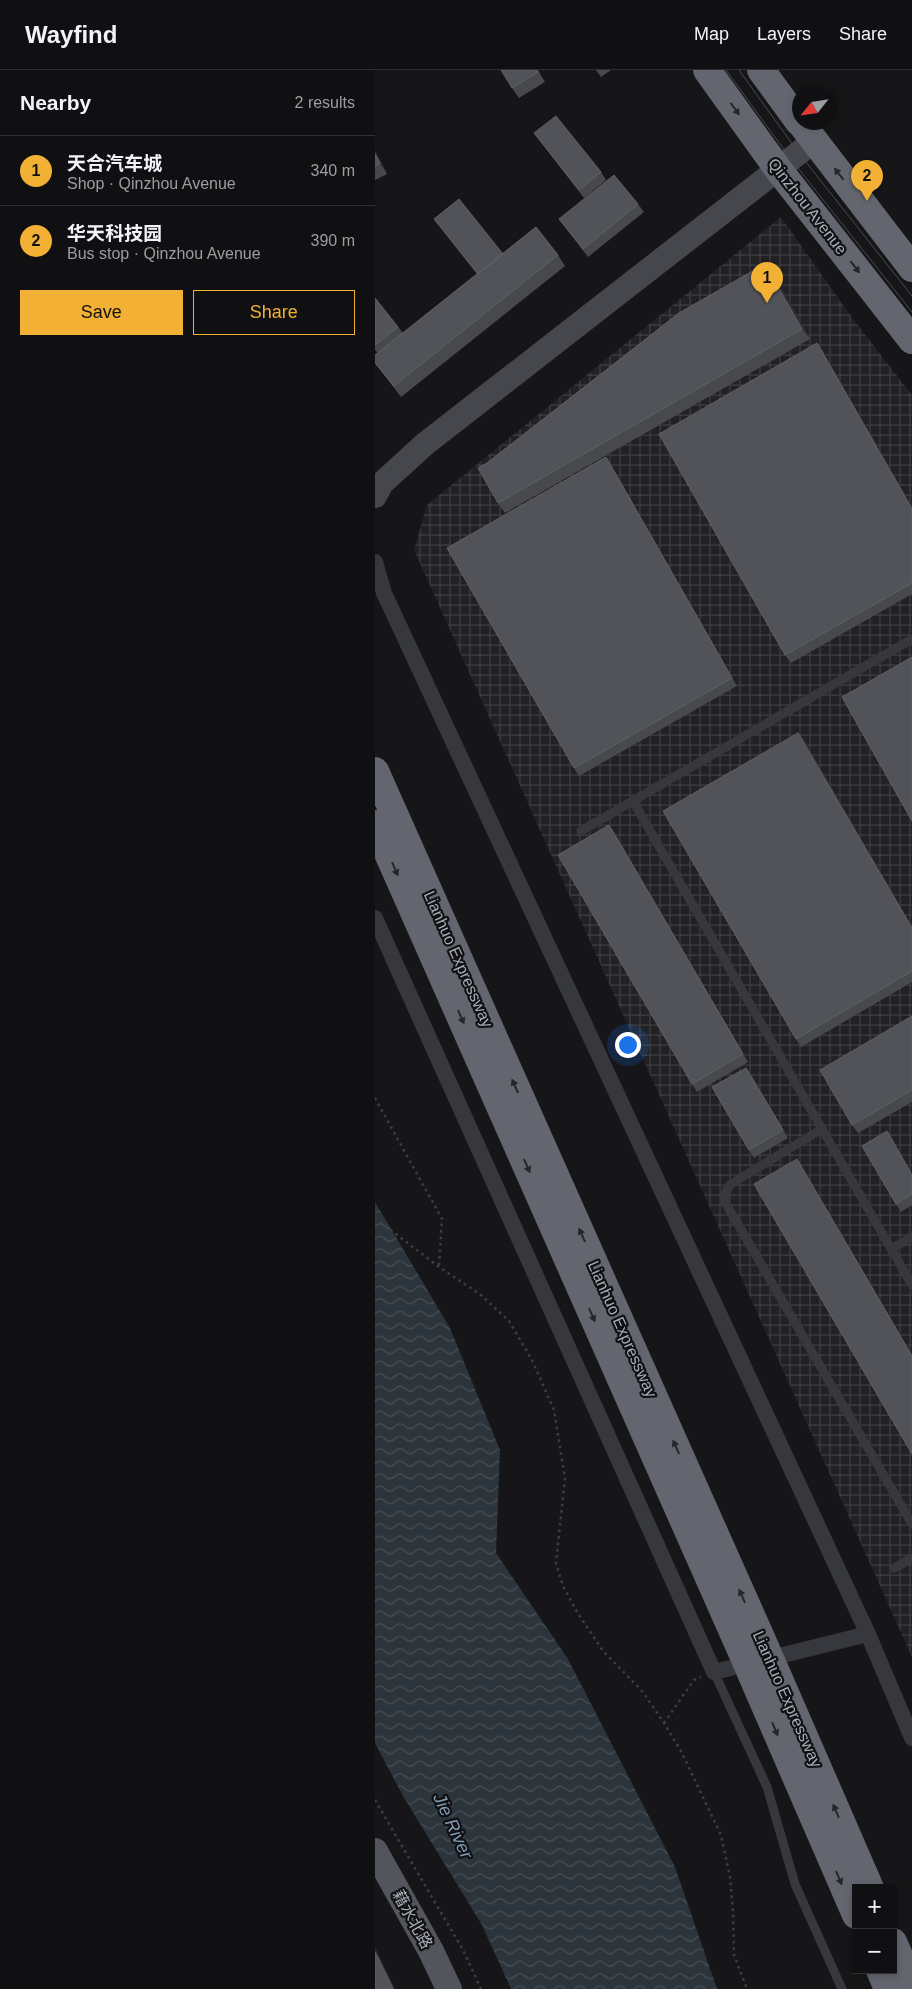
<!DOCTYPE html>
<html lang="en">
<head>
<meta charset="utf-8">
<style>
  :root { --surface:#101012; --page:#19191b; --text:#f1f3f6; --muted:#9c9d9f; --line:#303032; --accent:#f2b134 }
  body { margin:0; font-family:Helvetica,"Noto Sans SC",sans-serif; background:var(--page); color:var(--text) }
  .controls { position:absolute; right:15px; bottom:15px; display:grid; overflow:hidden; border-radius:0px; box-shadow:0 2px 8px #0003 }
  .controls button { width:45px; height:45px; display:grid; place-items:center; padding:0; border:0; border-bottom:1px solid var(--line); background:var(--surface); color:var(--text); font:25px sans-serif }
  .compass { position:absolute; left:417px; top:15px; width:45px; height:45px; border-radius:50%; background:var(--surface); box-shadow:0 2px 8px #0003; rotate:240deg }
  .you { position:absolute; left:252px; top:974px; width:18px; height:18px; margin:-12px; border:4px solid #fff; border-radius:50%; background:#1a73e8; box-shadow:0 0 0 8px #1a73e833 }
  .badge { display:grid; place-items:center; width:32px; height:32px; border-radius:50%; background:var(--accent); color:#111; font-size:16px; font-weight:700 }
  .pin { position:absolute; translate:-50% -41px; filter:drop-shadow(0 1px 2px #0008) }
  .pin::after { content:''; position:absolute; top:26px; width:18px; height:15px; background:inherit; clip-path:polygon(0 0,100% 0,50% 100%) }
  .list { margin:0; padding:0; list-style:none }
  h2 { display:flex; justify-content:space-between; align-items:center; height:65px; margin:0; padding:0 20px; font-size:21px }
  h2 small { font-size:16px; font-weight:400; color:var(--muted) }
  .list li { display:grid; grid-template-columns:32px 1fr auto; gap:15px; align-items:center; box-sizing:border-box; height:70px; padding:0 20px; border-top:1px solid var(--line) }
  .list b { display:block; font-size:19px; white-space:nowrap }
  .list p { margin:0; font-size:16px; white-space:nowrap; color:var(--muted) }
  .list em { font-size:16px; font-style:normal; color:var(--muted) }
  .actions { display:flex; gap:10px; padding:15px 20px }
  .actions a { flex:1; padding:11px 0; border:1px solid var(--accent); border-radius:0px; text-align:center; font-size:18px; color:var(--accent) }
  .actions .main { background:var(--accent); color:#111 }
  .map { position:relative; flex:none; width:537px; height:1919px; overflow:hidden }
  header { display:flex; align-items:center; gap:30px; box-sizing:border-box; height:70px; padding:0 25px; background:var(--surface); border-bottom:1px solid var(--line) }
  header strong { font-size:24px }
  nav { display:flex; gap:28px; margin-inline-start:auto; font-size:18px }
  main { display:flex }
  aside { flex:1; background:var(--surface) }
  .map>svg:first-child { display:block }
</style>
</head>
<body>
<header>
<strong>Wayfind</strong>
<nav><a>Map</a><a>Layers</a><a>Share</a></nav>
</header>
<main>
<aside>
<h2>Nearby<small>2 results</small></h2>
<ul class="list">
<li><span class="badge">1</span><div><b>天合汽车城</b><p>Shop · Qinzhou Avenue</p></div><em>340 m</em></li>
<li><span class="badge">2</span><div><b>华天科技园</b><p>Bus stop · Qinzhou Avenue</p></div><em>390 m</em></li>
</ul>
<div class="actions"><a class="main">Save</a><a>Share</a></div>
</aside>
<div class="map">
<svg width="537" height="1919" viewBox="0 0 537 1919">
  <defs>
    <pattern id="industrial-grid" width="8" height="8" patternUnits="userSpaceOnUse" patternTransform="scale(1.25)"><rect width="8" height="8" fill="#222225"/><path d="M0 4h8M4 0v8" fill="none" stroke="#3f3f43"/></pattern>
    <pattern id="water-waves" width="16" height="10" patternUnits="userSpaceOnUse" patternTransform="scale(1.25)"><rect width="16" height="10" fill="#2c353c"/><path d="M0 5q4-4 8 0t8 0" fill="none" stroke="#485056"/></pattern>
  </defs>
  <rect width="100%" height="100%" fill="#161618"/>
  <path fill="url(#industrial-grid)" d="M406,147L478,249L537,325V1587L39,480L52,435Z"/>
  <path fill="url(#water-waves)" d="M0,1132L75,1258L125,1380L121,1483L193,1589L300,1797L342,1919H136L107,1855L28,1726L0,1673Z"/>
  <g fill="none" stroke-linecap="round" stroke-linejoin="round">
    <path stroke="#3d3f44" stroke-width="2.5" stroke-dasharray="2.5 4" stroke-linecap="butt" d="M0,1028L67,1149L64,1196
      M0,1148L64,1197L106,1225L134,1251L157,1290L179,1340L190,1408L181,1493L188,1516L202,1542L228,1581L268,1622L289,1653L306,1681L346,1765L355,1807L358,1842L359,1885L372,1919
      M289,1653L319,1610L326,1607
      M0,1730L88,1880L106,1919"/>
    <path stroke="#37383d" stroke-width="9" d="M258,731L537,1215
      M206,761L537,569
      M447,1059L356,1114L350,1123V1132L537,1454
      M516,1179L537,1167
      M519,1498L537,1488
      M339,1602L392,1717L420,1814L467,1919"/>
    <path stroke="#37383d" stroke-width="16" d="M0,492L9,523L493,1564L537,1668
      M0,848L339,1602L493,1564"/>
    <path stroke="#45474d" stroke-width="24" d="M0,426L7,413L50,374L439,71"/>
    <path stroke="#53555c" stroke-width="26" d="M0,1781L56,1881L74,1919"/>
    <path stroke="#63666e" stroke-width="28" d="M332,0L403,99L537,270
      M386,0L424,52
      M425,52L537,198
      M0,701L387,1570L495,1818
      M0,754L366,1580L481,1845
      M518,1872L537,1915
      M505,1900L513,1919"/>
    <path stroke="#4a4c52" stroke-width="1" d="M351,0L415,88L537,242
      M364,0L423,82L537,226"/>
  </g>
  <path fill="#47494d" d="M163,0L170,12L144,28L137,18Z
    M221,0H236L226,7Z
    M159,63L226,102L231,110L209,128Z
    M0,81L12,104L0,110Z
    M263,134L269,142L213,187L184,149Z
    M59,149L128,184L183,185L190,196L26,327L0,293L3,283L0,280V228L28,263L102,204Z
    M398,204L435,269L130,443L123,433L112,393Z
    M442,273L448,281L537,437V524L416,593L410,585Z
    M231,387L236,395L362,616L204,706L199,698Z
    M423,663L429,670L537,857V912L426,977L421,969Z
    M240,763L373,992L322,1022L317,1014Z
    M537,946V1032L483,1063L477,1055Z
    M377,1006L413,1068L379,1088L374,1080Z
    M512,1061L517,1069L537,1104V1135L526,1142L521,1134Z"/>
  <path fill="#2f3033" d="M0,81L12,104L5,93L0,84Z
    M390,194L398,204L435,269L427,259Z
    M442,273L448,281L537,437V439Z
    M231,387L236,395L362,616L357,608Z
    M423,663L429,670L537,857V858Z
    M234,755L240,763L373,992L368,984Z
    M371,998L377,1006L413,1068L408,1060Z
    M512,1061L517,1069L537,1104V1105Z
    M422,1089L427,1097L537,1284V1286Z
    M0,1877L20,1919H18L0,1882Z"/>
  <path fill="#525359" stroke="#5f6168" d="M126,0H162L163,2L137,18Z
    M181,46L226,102L204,120L159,63Z
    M0,84L5,93L0,96Z
    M239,105L263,134L208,179L184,149Z
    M84,129L128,184L103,204L59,149Z
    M161,157L183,185L19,316L0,293V285Z
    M390,194L427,259L123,433L103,398L112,393L304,243Z
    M0,228L23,257L0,275Z
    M442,273L537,439V513L410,585L284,364Z
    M231,387L357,608L199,698L72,478Z
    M537,587V751L467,627Z
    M423,663L537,858V901L421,969L288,741Z
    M234,755L368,984L317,1014L183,785Z
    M537,946V1020L477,1055L445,1000Z
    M371,998L408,1060L374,1080L337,1017Z
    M512,1061L537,1105V1124L521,1134L487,1076Z
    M422,1089L537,1286V1384L379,1114Z
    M0,1882L18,1919H0Z"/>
  <defs><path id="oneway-solid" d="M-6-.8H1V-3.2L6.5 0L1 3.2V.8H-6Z" transform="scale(1.25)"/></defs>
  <g fill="#26262a">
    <use href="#oneway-solid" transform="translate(360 39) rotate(54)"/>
    <use href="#oneway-solid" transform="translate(464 104) rotate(-128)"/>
    <use href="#oneway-solid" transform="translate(480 197) rotate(52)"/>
    <use href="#oneway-solid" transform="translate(20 799) rotate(66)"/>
    <use href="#oneway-solid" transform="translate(86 947) rotate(66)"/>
    <use href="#oneway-solid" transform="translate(140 1016) rotate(-114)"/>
    <use href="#oneway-solid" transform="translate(152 1096) rotate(66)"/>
    <use href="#oneway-solid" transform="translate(207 1165) rotate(-114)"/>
    <use href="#oneway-solid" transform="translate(217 1245) rotate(66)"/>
    <use href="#oneway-solid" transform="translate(301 1377) rotate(-114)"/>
    <use href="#oneway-solid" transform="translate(367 1526) rotate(-114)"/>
    <use href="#oneway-solid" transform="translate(400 1659) rotate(67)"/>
    <use href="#oneway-solid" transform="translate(461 1741) rotate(-113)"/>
    <use href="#oneway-solid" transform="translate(464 1808) rotate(67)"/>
  </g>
  <g text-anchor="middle" stroke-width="4.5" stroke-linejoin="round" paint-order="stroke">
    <g font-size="16" fill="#a8adb8" stroke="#111113">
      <text transform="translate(433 136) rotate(52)" y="6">Qinzhou Avenue</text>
      <text transform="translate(84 889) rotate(66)" y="6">Lianhuo Expressway</text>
      <text transform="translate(248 1259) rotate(66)" y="6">Lianhuo Expressway</text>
      <text transform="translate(413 1629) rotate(66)" y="6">Lianhuo Expressway</text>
      <text transform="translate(38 1849) rotate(61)" y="6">藉水北路</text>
    </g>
    <g font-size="18" font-style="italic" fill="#7f9bb3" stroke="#111113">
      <text transform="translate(78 1756) rotate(65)" y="6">Jie River</text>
    </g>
  </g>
</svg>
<div class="controls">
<button>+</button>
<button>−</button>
</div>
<svg class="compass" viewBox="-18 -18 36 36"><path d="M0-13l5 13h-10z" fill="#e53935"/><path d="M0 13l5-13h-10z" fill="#9c9d9f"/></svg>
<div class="you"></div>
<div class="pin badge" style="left:392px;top:233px">1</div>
<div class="pin badge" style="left:492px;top:131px">2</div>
</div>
</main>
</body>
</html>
